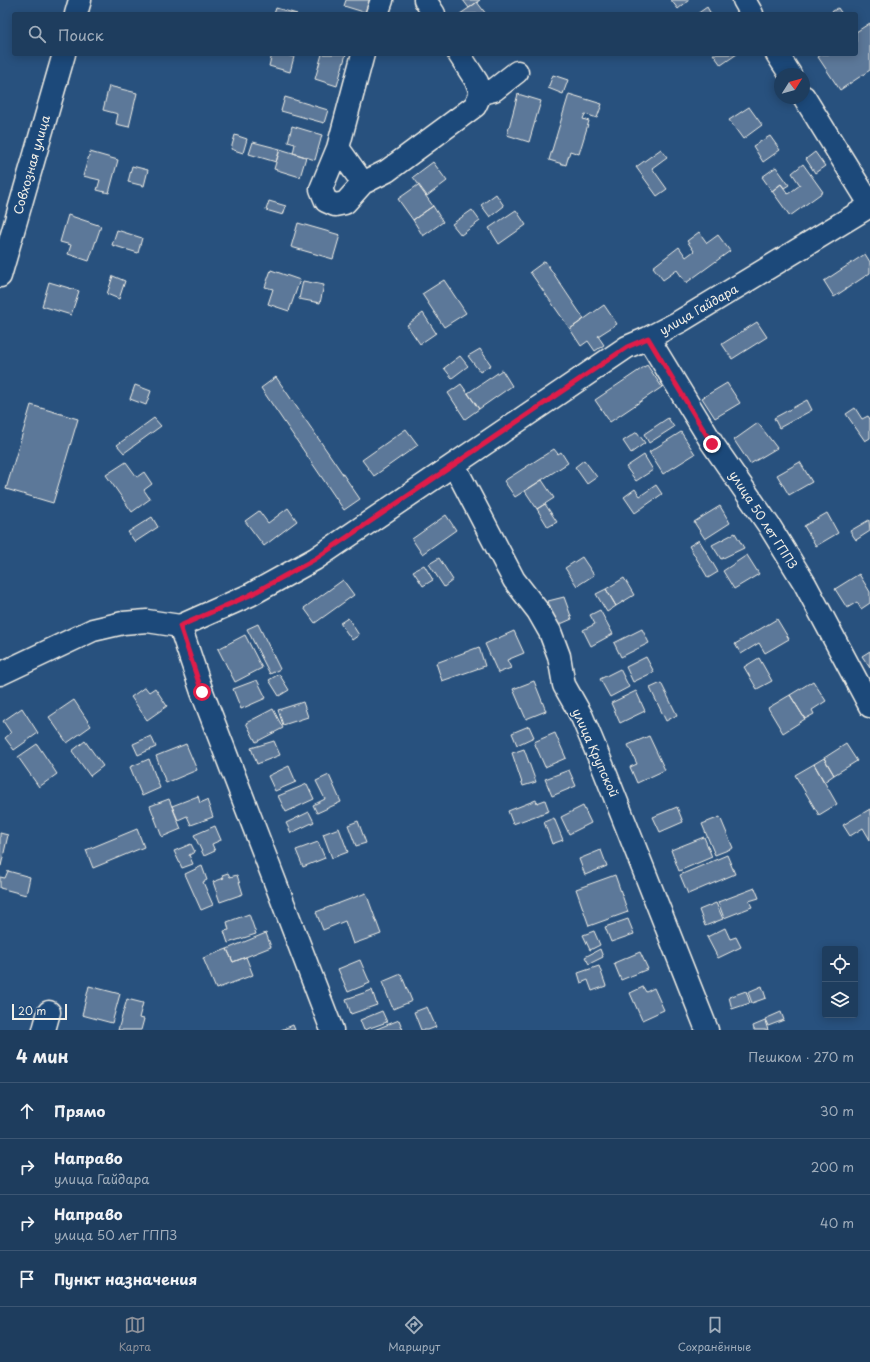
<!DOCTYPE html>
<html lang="ru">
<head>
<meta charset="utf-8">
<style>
  :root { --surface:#1e3d5e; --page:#2b4867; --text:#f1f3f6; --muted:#a1aebc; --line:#3c5673; --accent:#8c9099 }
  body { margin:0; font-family:"Playpen Sans",sans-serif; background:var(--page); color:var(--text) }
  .controls { position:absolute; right:12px; bottom:12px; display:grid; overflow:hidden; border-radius:4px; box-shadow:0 2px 10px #0003 }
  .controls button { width:36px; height:36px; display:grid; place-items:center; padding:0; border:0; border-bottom:1px solid var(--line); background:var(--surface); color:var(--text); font:20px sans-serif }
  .compass { position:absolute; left:774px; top:68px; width:36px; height:36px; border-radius:50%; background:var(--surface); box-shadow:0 2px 10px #0003; rotate:53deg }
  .scale { position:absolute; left:12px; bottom:10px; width:55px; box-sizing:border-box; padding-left:4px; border:2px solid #f4f1e8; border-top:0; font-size:11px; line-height:14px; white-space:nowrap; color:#f4f1e8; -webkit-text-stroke:3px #1f4a7a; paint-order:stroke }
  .stop { position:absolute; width:12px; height:12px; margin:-9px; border:3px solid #e11d48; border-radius:50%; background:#fff }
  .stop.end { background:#e11d48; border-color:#fff; box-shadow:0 1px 4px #0008 }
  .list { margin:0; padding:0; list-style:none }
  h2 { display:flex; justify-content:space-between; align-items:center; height:52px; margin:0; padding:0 16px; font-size:17px }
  h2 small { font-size:13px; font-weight:400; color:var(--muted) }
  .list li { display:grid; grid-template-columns:26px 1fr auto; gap:12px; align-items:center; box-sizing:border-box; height:56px; padding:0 16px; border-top:1px solid var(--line) }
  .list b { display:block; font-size:15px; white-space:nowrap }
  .list p { margin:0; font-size:13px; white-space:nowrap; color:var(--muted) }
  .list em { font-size:13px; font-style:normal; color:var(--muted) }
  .icon { flex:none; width:22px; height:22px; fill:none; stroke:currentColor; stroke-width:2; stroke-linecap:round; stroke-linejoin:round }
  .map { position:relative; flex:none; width:870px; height:1030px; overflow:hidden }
  .search { position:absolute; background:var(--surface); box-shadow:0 2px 10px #0003; left:12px; right:12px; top:12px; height:44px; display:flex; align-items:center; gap:10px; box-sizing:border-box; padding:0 14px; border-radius:4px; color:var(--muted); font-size:15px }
  .sheet { height:276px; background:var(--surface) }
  nav { display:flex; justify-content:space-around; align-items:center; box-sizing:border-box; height:56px; border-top:1px solid var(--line); background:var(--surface); font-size:11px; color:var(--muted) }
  nav a { display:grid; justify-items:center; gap:2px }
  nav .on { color:var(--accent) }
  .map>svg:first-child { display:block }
</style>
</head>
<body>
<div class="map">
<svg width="870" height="1030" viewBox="0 0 870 1030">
  <rect width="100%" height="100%" fill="#28517e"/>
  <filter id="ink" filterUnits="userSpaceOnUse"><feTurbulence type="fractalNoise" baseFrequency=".025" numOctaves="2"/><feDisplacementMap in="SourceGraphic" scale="8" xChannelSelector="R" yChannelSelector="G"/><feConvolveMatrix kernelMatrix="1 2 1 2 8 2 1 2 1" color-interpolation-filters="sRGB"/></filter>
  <g filter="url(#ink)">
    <path fill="#5b7899" stroke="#f4f1e8" d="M346,0H376L370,14L344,6Z
      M463,0H480L469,8Z
      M671,0H689L678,9Z
      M477,2L486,14H460L469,8Z
      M707,7L711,14H697Z
      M276,8L297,14H274Z
      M838,8L842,14H828Z
      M870,23V70L840,90L818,57L822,54H856V32Z
      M272,54H283L294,57L290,72L269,66Z
      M322,54H346L337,86L315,79Z
      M713,54H737L721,65Z
      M553,75L568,80L563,94L548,88Z
      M109,86L137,93L129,127L116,124L118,114L103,110Z
      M518,94L541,101L529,142L507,135Z
      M569,94L602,104L597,118L585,114L583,119L589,121L579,154L570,151L566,165L549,160Z
      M285,97L328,110L324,123L281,111Z
      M749,107L762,125L743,139L729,120Z
      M292,126L322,135L315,160L293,153L295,144L288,142Z
      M235,135L247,139L243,153L231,149Z
      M770,136L780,150L763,162L753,146Z
      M253,142L280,149L276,162L249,154Z
      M280,149L306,157L300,177L274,169Z
      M661,149L667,157L652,168L667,189L657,196L636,167Z
      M90,152L118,160L109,193L97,190L100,180L83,176Z
      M815,152L825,166L815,173L806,159Z
      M433,162L447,181L427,196L413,177Z
      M803,164L823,192L790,216L772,191L781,184L788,194L800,185L792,173Z
      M132,166L148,170L144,186L128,182Z
      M776,167L789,185L784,188L781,184L772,191L762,177Z
      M418,185L433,206L413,220L398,199Z
      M496,194L504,206L490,217L481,205Z
      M269,201L286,206L283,215L266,210Z
      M433,206L443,222L423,236L413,220Z
      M472,210L480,221L461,235L452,224Z
      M516,210L526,225L499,244L489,228Z
      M68,215L101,226L89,261L68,254L71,245L60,242Z
      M298,223L340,235L333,259L291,247Z
      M117,230L142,238L138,253L112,245Z
      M699,232L707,243L718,235L730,251L686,283L677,270L663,280L653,267L679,247L686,257L694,251L687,241Z
      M865,254L870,262V273L834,297L824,281Z
      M545,261L584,319L570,329L530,272Z
      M271,270L300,280L289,311L268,304L273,289L265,287Z
      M113,276L125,281L119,299L107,294Z
      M444,280L466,313L444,327L422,294Z
      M303,281L324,285L320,303L299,299Z
      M49,282L79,291L71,315L42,306Z
      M604,305L617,324L598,336L604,345L595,351L588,341L581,346L570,329Z
      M423,313L436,333L420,344L407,325Z
      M757,322L767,337L732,359L722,344Z
      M480,349L491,365L480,372L468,356Z
      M460,356L468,366L452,378L444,368Z
      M647,365L662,387L610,422L595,400Z
      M502,370L512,386L479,409L468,393Z
      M276,377L360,499L344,510L261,388Z
      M727,383L740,403L715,418L702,398Z
      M461,384L479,409L465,419L448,393Z
      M135,385L151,391L146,405L130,399Z
      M807,400L812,410L779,428L774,418Z
      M31,405L78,419L53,503L6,489Z
      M855,408L862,419L868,416L870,419V438L865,441L846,414Z
      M154,418L161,426L124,453L117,445Z
      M668,418L674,427L649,443L644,434Z
      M758,423L777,448L750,464L734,440Z
      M406,429L418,445L374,476L362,460Z
      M637,432L645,443L631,453L623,441Z
      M681,432L695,454L663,474L649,452Z
      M554,449L558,454L561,452L568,463L515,497L504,481Z
      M644,455L653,470L636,481L626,467Z
      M584,460L597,477L587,484L575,467Z
      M126,462L137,477L144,472L152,484L144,490L150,499L132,512L106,475Z
      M800,462L812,482L789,495L777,475Z
      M542,480L554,498L537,509L525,491Z
      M656,485L662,494L635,513L624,497L635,489L640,496Z
      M545,504L557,522L548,527L537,509Z
      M720,506L730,523L705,539L694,522Z
      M288,508L297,521L264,546L245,521L259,511L268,523Z
      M827,513L838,533L816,546L804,526Z
      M446,515L456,530L422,554L412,539Z
      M152,517L158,527L135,542L128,532Z
      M869,520L870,531L856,540L850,531Z
      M735,533L744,548L721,559L712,545Z
      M699,540L718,572L708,578L689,546Z
      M747,555L759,574L734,589L723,571Z
      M582,557L594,575L577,586L565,568Z
      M439,558L453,580L444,587L429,564Z
      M424,565L433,580L423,586L413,571Z
      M859,574L870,592V603L861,609L857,602L847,608L835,589Z
      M624,578L634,595L616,606L606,589Z
      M343,580L354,595L315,623L304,608Z
      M606,589L616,606L607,612L596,594Z
      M564,597L572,619L556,626L548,601Z
      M600,610L613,634L591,646L583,630L595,624L590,615Z
      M348,618L359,635L352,640L340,623Z
      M777,619L789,639L765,653L759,643L741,654L735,644Z
      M258,624L280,669L270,674L247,629Z
      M642,629L649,643L621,657L614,643Z
      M514,631L524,653L507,660L511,668L498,673L485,644Z
      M245,635L262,668L235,682L218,649Z
      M479,647L485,666L442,681L436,663Z
      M870,651V668L862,656Z
      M646,657L654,672L633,682L626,667Z
      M759,658L772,681L757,689L744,667Z
      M620,669L629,687L610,697L600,679Z
      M279,674L289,690L279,696L269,680Z
      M257,680L266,698L241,709L233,689Z
      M534,681L546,711L526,719L513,689Z
      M813,681L826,701L812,710L814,714L805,719L790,695Z
      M661,683L677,715L666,721L650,688Z
      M145,687L149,692L155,688L167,706L147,720L131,697Z
      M636,691L645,711L620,723L611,703Z
      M790,695L805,719L783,733L768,708Z
      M74,700L91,726L67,743L49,717Z
      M303,702L308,717L283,725L278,710Z
      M22,708L38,733L14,750L5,738L11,733L3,721Z
      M273,709L283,728L256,742L246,723Z
      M529,726L534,737L517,745L512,733Z
      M555,733L566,758L545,767L534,742Z
      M151,736L156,747L138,755L133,744Z
      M649,736L665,770L637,783L630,767L637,764L628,745Z
      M85,741L103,766L90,776L72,751Z
      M274,741L280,755L257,764L251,748Z
      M37,744L57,774L39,787L18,757Z
      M186,744L197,770L166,783L156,756Z
      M846,744L857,761L834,775L824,758Z
      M524,749L536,782L523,786L512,753Z
      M824,758L834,775L824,782L814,764Z
      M149,759L160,788L142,796L130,767Z
      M814,764L837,804L819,815L795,775Z
      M289,766L296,782L275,791L268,776Z
      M569,770L576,786L552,796L545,779Z
      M329,775L341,802L317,813L313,805L325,799L316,781Z
      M307,784L314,799L286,812L278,796Z
      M198,796L200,803L207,800L213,817L191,825L187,816L178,820L172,806Z
      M169,799L181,829L162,837L150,806Z
      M536,800L537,803L545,800L549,811L513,824L508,811Z
      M583,806L591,823L569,834L561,817Z
      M677,807L683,822L660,832L653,817Z
      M870,809V840L863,828L850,836L843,825Z
      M309,812L314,822L291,833L286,823Z
      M720,817L733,848L715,855L702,824Z
      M554,818L563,840L552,844L544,822Z
      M358,821L366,843L356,846L348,825Z
      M215,826L221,840L212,844L215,851L204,856L194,835Z
      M339,828L348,852L332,858L323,834Z
      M137,829L144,847L93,868L86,850Z
      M0,833L8,835L1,866H0Z
      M704,837L712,857L679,871L671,850Z
      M318,842L325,858L303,867L296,850Z
      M191,844L195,852L189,855L193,864L182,868L174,851Z
      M601,850L607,866L585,875L579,859Z
      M727,855L735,874L688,894L680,875Z
      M202,866L207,880L203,882L213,905L201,910L185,874Z
      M8,871L30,877L26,895L0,888V877L5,878Z
      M228,873L230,877L237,875L243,894L220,902L213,882L224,878L222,875Z
      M615,875L628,912L589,926L576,889Z
      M755,888L759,898L749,901L752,907L724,918L718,902Z
      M366,893L381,934L353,944L345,921L323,930L316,912Z
      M716,903L723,919L705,926L699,910Z
      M249,914L256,934L228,943L224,931L229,930L227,922Z
      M628,919L634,934L611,942L605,927Z
      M725,928L730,939L736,937L741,947L718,958L707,937Z
      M594,931L600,945L590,950L583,935Z
      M266,933L271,947L233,962L227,949Z
      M227,949L233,962L246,957L253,975L216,989L203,958Z
      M600,949L603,957L589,964L585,957Z
      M640,952L648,969L621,980L614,963Z
      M360,960L370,983L348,992L338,969Z
      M599,966L606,986L592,991L588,980L581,983L578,973Z
      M401,974L412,1001L393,1009L382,982Z
      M89,986L120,994L112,1023L82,1015Z
      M762,986L766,998L752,1003L748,992Z
      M643,987L646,992L654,988L664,1010L642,1020L630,993Z
      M372,990L377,1005L351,1014L346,999Z
      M746,991L750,1003L732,1009L729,997Z
      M127,999L143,1003L139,1018L144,1019L141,1030H118Z
      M427,1007L436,1027L428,1030H421L414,1012Z
      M382,1011L387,1022L364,1030L360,1020Z
      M781,1012L784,1020L768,1026L765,1019Z
      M399,1020L403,1030H374Z
      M765,1021L768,1030H754L753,1026Z
      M293,1025L295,1030H281Z"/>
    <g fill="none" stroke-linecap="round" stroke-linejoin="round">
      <defs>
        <path id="minor" d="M425,0L434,14
          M744,0L752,14
          M76,14L80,0
          M377,14L382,0
          M777,54L790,74
          M481,93L494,90L517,72
          M804,97L870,204
          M338,148L321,189L326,201L335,205L345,203L363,183L387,171L475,106L481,93L477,82L459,54
          M363,183L338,148L363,54
          M0,276L64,54
          M648,338L712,443L770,527L805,584L870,706
          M454,465L514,580L538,611L550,632L559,656L564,685L582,717L603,767L707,1030
          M180,626L202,692L332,1030
          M0,674L93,630L123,623L147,621L180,626L250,595L315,559L627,347L648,338L679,322L870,206
          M44,1030L49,1012"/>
      </defs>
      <use href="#minor" stroke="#f4f1e8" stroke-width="25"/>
      <use href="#minor" stroke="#1f4a7a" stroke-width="22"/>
    </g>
  </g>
  <g fill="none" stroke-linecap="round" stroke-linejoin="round" filter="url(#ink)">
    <path stroke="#e11d48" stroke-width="5" d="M202,692L180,626L250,595L315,559L627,347L648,338L712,444"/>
  </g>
  <g text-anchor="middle" stroke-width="3" stroke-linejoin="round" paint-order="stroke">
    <g font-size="12" fill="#f4f1e8" stroke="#1f4a7a">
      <text transform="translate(32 165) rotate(-74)" y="4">Совхозная улица</text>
      <text transform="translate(699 310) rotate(-30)" y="4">улица Гайдара</text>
      <text transform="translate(763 520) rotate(57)" y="4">улица 50 лет ГППЗ</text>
      <text transform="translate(595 753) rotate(66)" y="4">улица Крупской</text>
    </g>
  </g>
</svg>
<div class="controls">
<button><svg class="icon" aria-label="locate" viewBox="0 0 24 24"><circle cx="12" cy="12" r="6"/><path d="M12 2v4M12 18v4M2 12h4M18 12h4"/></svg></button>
<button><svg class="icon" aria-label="layers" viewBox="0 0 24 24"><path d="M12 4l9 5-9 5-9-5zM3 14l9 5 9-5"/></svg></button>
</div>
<svg class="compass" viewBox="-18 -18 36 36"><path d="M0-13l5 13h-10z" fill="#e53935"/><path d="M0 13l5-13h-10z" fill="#a1aebc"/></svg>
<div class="scale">20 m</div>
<div class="stop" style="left:202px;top:692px"></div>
<div class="stop end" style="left:712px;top:444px"></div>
<div class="search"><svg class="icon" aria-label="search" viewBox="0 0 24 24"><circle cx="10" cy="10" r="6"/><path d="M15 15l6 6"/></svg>Поиск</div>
</div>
<section class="sheet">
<h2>4 мин<small>Пешком · 270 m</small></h2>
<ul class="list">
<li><svg class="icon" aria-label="ahead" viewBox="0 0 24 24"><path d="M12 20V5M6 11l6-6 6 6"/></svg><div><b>Прямо</b></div><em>30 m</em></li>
<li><svg class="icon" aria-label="right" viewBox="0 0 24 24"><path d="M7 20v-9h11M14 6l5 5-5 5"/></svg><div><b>Направо</b><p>улица Гайдара</p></div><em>200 m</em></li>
<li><svg class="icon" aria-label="right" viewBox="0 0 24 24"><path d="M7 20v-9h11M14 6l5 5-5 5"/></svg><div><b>Направо</b><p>улица 50 лет ГППЗ</p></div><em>40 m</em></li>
<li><svg class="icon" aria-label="arrive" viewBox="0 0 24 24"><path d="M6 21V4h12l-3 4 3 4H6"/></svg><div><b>Пункт назначения</b></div></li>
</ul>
</section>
<nav>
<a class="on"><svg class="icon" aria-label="map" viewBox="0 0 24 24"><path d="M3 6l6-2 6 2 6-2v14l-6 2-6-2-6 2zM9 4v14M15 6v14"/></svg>Карта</a>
<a><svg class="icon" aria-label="directions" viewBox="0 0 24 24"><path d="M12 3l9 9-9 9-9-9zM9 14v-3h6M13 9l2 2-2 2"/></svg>Маршрут</a>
<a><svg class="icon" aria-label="saved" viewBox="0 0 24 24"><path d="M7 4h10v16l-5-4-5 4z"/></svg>Сохранённые</a>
</nav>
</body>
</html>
